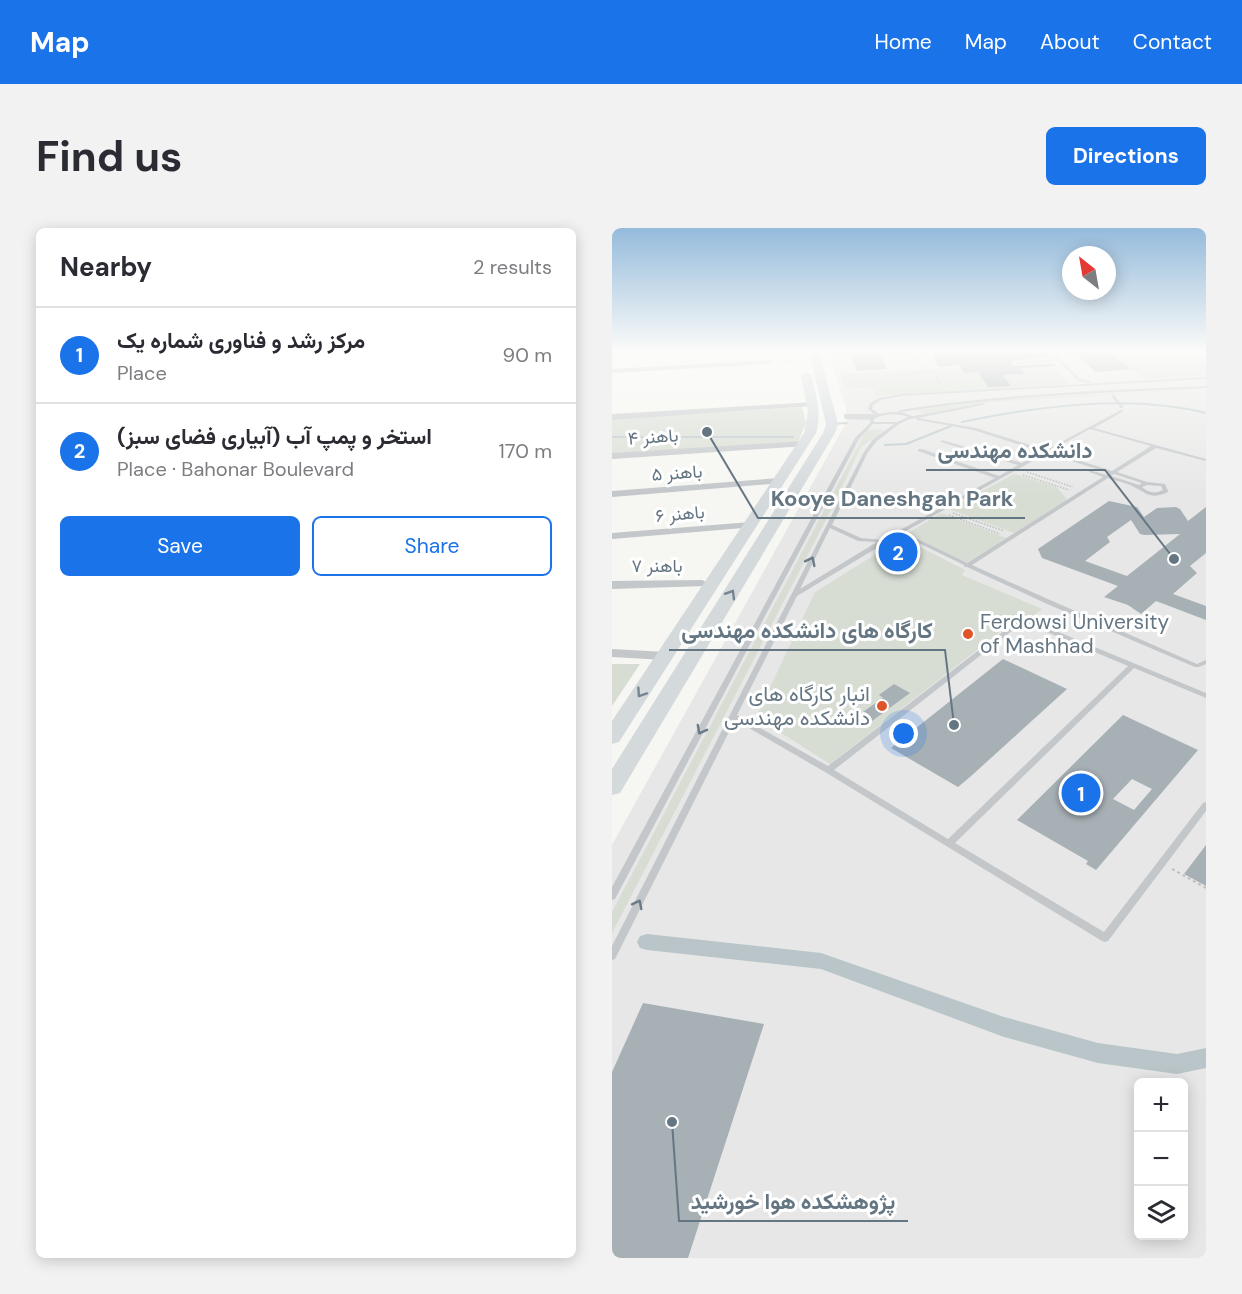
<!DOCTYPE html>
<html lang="en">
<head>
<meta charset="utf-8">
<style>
  :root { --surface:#fff; --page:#f2f2f3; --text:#2b2b33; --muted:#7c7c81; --line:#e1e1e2; --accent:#1a73e8 }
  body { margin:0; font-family:"DM Sans",Vazirmatn,sans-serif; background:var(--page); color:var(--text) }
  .controls { position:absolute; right:18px; bottom:18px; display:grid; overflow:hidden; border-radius:9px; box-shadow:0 3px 15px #0003 }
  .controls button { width:54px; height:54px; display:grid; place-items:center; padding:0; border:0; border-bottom:2px solid var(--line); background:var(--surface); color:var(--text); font:30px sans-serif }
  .compass { position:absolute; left:450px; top:18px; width:54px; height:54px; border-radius:50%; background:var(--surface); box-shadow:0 3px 15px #0003; rotate:329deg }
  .you { position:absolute; left:292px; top:506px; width:21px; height:21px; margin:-15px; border:4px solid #fff; border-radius:50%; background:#1a73e8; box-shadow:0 0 0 9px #1a73e833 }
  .badge { display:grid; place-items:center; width:39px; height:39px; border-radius:50%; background:var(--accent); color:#fff; font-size:20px; font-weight:700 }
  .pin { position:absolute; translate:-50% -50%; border:3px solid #fff; box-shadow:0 2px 6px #0006 }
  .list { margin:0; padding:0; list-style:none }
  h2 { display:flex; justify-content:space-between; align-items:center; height:78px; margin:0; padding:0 24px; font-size:26px }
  h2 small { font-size:20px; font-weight:400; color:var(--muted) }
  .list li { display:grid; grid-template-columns:39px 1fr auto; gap:18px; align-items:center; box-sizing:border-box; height:96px; padding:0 24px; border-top:2px solid var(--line) }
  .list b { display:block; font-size:22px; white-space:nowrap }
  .list p { margin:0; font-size:20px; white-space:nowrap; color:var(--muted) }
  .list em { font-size:20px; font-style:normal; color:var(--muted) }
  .actions { display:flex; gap:12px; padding:18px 24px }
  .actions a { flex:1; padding:14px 0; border:2px solid var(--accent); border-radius:9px; text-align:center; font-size:21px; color:var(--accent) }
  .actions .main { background:var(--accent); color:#fff }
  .icon { flex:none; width:33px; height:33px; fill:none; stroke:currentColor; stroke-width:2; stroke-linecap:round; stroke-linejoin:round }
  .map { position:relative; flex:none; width:594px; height:1030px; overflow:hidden; border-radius:9px }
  header { display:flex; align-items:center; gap:36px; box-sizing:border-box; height:84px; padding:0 30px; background:var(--accent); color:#fff }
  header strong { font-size:28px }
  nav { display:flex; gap:33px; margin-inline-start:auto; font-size:21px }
  .intro { display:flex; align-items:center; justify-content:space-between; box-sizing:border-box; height:144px; padding:0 36px }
  h1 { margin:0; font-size:42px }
  .button { padding:15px 27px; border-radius:9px; background:var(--accent); color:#fff; font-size:21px; font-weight:700 }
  main { display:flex; gap:36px; padding:0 36px }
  aside { flex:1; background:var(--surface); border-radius:9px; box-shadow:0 3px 15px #0003 }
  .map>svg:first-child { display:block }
</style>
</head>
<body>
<header>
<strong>Map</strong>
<nav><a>Home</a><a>Map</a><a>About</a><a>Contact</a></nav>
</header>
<div class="intro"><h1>Find us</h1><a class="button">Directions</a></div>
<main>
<aside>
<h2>Nearby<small>2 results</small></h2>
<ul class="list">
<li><span class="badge">1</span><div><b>مرکز رشد و فناوری شماره یک</b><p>Place</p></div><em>90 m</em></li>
<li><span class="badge">2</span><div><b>استخر و پمپ آب (آبیاری فضای سبز)</b><p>Place · Bahonar Boulevard</p></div><em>170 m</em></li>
</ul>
<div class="actions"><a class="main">Save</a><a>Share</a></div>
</aside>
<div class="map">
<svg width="594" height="1030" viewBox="0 0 594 1030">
  <rect width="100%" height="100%" fill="#f6f6f2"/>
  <path fill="#e6e7e6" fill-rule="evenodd" d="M215,123H594V1030H0V617L234,195V179ZM526,854H572V1008H526Z"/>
  <path fill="#d7ddd3" d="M594,123V147L533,151L503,127Z
    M437,135L456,156L264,168L260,159L234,161L229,146Z
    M594,161L378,174L311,186L305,182L382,172Z
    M190,179L194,195L186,214L0,226V191Z
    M255,201L272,202L249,219L218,284L0,705V684Z
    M402,246L445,259L455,272L402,305L337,281Z
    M329,285L394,310L354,335L296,305Z
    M290,310L353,342L350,347L430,381L419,390L410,387L218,536L144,489L203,364Z
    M0,436H28L0,478Z"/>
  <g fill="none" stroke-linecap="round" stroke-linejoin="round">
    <path stroke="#b9c5c8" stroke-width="2" d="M350,194C427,178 517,166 594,185
      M0,209H181
      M273,217L294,216L339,198"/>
    <path fill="#b9c5c8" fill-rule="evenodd" d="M35,706L209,725L392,789L486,815L565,826L594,820V840L565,846L486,835L392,809L209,741L35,722L28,720L25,714L28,708Z"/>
  </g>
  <path fill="#a7b0b5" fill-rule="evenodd" d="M238,123H266L275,141L245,143Z
    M325,123H432L438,129L401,133L399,136L403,138L443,136L445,138L408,140L414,146L391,147L399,158L376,159L366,144L352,145L347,137L327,139L319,125H326Z
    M462,123H496L519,141L483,144Z
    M497,273L525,279L532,289L545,280L564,279L568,281L576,293L594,279V325L578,338L585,345L561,366L594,378V392L544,373L529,386L516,377L492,369L506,358L430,330L426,321ZM519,292L528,306L532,307L568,306L515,348L473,333L498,314L495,309Z
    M391,431L455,461L358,549L346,559L279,520Z
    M282,456L298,465L260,493L248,486L271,470L267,467Z
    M511,487L586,522L484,642L474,636L476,633L405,592ZM520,551L540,561L522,582L501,571Z
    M594,617V658L572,646Z
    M31,775L152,796L76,1030H0V844Z"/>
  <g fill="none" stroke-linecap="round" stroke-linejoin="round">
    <path stroke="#bdbfc1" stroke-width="1.5" stroke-dasharray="1.5 1.5" stroke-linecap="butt" d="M285,123L307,134L311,144L321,143L329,157
      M167,134L191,132
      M415,244L461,259
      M411,247L457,262
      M341,285L392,303
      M337,287L388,306"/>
    <path stroke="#bdbfc1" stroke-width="2" stroke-dasharray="3 3" stroke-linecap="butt" d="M560,641L594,660"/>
    <path fill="#c3c7ca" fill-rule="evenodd" d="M438,123H442L468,151L478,153V155L466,153L447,133L403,136L401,135L446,131Z
      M535,123H562L560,124H537Z
      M594,149V151L290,168L269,172L261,177L260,181L267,186L279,184H286L288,182C389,166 492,162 594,158V160C492,165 390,168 289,184L301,188L372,175V177H371L306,190L364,200L434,222L509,182L511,183L510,184L482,200L594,231V233L544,220L505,244L535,254L553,256L556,263V264C540,271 537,267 524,260C516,255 505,253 496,250L360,337L438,372L585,436L594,432V436L587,439H583L433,375L355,339H352V337L288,306L185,368L125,487L216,538L410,389L594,465V470L522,440L343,615L492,704L591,575L594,574V583L496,713L493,714L490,713L213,544L123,492L3,731L0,732V718L252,224L261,211L282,196H261L247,211L3,671L0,672V659L243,210L258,195V190L263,187L256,181L258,175L267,170L290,166ZM279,186L289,187L296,189L285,194H262L261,191L269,188ZM304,190L305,192H306L361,202L431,224L410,235L329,212V214L406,237L387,248L310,221H306V223L383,250L270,312L249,310L220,297L256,224L265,213L287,196L298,191ZM478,201L539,218L500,243L438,223ZM435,225L497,245L495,247L477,242V244L491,249L355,335L292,304ZM502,246L530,255L527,257L499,248ZM535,257L549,258L551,262C544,266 536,265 530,259ZM218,300L246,313L265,314L188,361ZM411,394L516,438L336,611L222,542Z
      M500,167H502L511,178V180H509L500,169Z
      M234,194L236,195L235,196L220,197L218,196L220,195Z"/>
    <path fill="#c3c7ca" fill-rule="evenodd" d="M161,132L158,136L0,145V141Z
      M203,174V178H200L0,192V186Z
      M232,186H261L265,189L261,192L235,191L232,190Z
      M192,213L195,214V218L0,231V225Z
      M167,250L170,251V255L0,269V263Z
      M139,294L143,295V299L0,311V305Z
      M90,352L94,354V358L0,361V353Z
      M0,421L53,424L60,428L53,432L0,429Z"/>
    <path fill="#d4d9dc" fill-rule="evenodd" d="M197,123H207L226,196L223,205L8,565L0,567V541L211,205L214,196Z
      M194,144L199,147C204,167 210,185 204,205L7,514L0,516V493L192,205L196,183L189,147Z"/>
  </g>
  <defs><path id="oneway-chevron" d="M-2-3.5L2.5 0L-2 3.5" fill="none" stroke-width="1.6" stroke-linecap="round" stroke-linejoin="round" transform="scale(1.5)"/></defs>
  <g stroke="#6a7a87">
    <use href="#oneway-chevron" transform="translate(199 333) rotate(-63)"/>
    <use href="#oneway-chevron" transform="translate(89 502) rotate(118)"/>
    <use href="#oneway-chevron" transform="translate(26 676) rotate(-63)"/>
  </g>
  <g stroke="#768590">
    <use href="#oneway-chevron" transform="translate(119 366) rotate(-59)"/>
    <use href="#oneway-chevron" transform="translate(29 465) rotate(124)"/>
  </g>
  <linearGradient id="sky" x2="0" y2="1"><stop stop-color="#95bbdb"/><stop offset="0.46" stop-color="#fbfbf9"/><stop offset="1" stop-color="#fbfbf9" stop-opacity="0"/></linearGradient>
  <rect width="594" height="267" fill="url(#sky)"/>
  <g fill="#df5429" stroke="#fff" stroke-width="2">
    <circle cx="356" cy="406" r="6"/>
    <circle cx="270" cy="478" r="6"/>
  </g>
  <g text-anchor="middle" stroke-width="6" stroke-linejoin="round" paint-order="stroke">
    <g font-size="18" fill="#657683" stroke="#fff">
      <text transform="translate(41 209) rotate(-4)" y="6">باهنر ۴</text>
      <text transform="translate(65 245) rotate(-4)" y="6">باهنر ۵</text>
      <text transform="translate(68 286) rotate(-5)" y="6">باهنر ۶</text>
      <text x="45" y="344">باهنر ۷</text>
    </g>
    <g font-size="21" fill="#657683" stroke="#fff" text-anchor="start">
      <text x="368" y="401">Ferdowsi University<tspan x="368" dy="24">of Mashhad</tspan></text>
      <text x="258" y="473" text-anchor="end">انبار کارگاه های<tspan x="258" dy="24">دانشکده مهندسی</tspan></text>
    </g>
  </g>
  <path fill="none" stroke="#657683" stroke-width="2" d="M562 331L493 242H314M95 204L146 290H413M342 497L333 422H57M60 894L67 993H296"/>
  <g fill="#657683" stroke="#fff" stroke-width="2">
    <circle cx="562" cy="331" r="6"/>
    <circle cx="95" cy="204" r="6"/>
    <circle cx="342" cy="497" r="6"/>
    <circle cx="60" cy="894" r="6"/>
  </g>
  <g font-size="22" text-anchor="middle" font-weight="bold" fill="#657683" stroke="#fff" stroke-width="6" stroke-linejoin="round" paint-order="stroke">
    <text x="403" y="230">دانشکده مهندسی</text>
    <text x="280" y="278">Kooye Daneshgah Park</text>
    <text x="195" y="410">کارگاه های دانشکده مهندسی</text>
    <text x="181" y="981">پژوهشکده هوا خورشید</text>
  </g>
</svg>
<div class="controls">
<button>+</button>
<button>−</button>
<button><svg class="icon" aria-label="layers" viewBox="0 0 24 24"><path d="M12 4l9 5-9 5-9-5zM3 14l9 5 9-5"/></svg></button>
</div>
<svg class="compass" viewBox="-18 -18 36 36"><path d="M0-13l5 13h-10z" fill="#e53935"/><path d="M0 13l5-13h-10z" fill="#7c7c81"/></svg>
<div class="you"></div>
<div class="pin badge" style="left:469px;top:565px">1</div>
<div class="pin badge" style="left:286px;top:324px">2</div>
</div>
</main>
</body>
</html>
